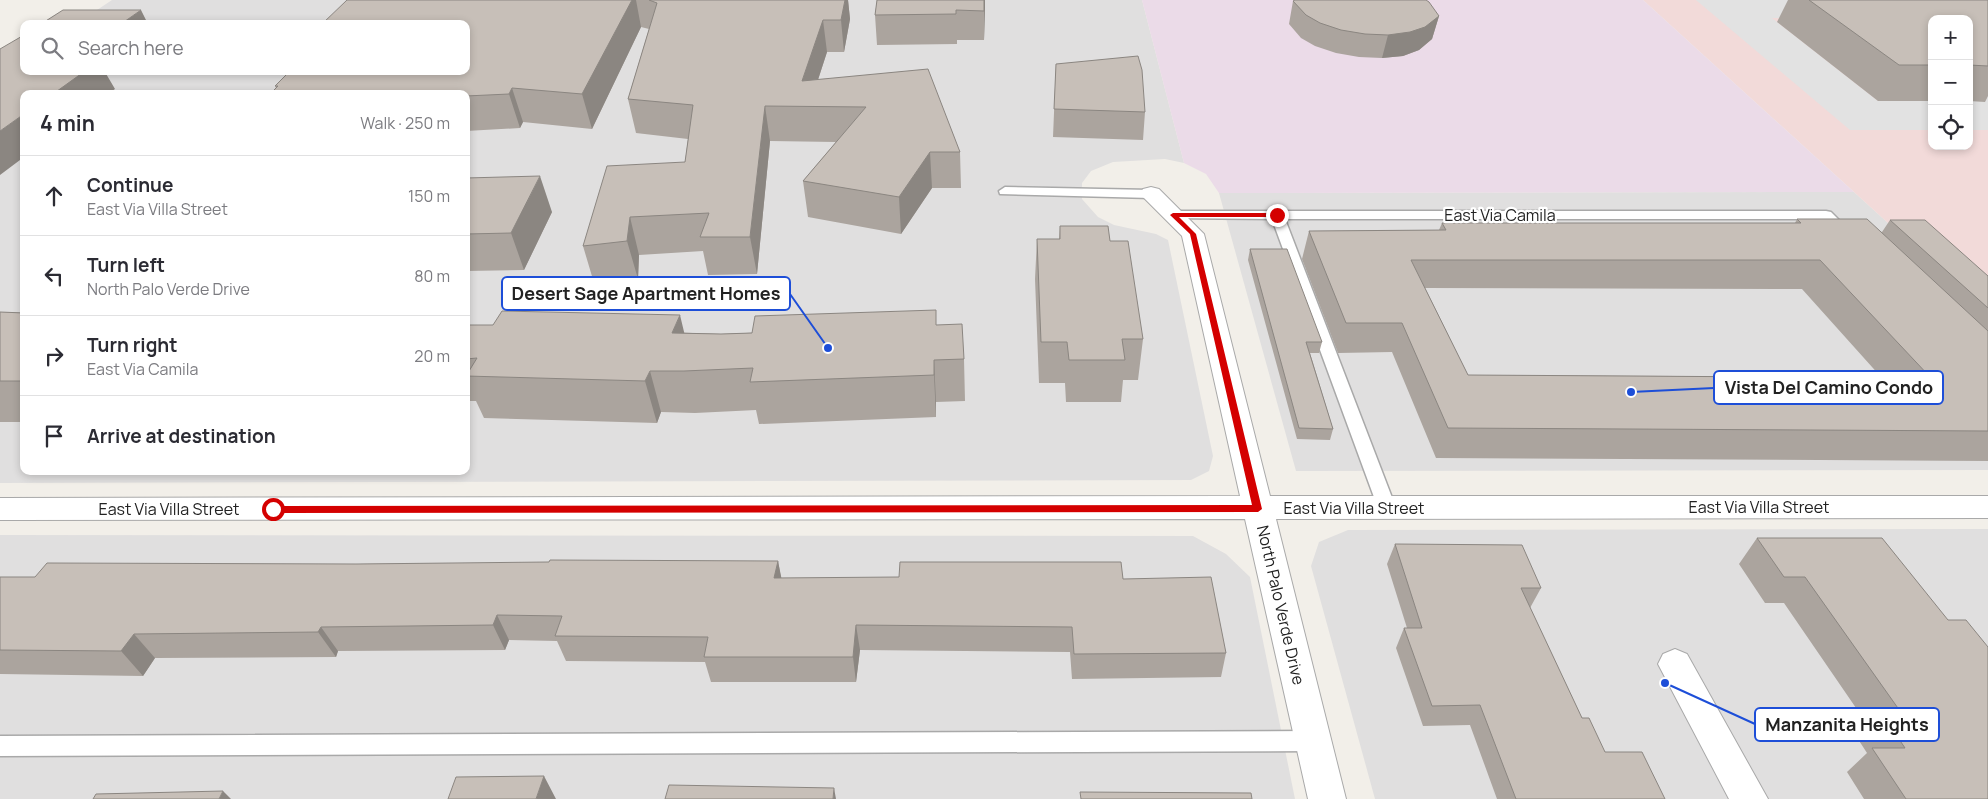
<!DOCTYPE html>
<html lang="en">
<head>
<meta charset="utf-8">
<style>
  :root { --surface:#fff; --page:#f2f2f3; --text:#2b2b33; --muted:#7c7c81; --line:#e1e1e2 }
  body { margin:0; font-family:Manrope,sans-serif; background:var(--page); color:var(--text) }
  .controls { position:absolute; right:15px; top:15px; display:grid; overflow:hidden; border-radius:10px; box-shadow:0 2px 8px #0003 }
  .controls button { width:45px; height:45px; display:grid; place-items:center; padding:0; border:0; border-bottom:1px solid var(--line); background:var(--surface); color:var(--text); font:25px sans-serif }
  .stop { position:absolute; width:15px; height:15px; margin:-11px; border:4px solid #d40000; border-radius:50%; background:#fff }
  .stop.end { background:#d40000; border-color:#fff; box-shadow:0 1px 5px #0008 }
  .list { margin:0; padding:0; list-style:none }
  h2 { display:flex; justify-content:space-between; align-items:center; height:65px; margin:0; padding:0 20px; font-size:21px }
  h2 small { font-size:16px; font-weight:400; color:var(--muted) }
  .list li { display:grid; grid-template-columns:32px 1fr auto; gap:15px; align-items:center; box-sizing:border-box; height:80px; padding:0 20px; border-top:1px solid var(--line) }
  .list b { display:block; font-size:19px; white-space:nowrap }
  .list p { margin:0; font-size:16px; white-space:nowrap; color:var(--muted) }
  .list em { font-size:16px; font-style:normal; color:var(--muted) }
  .icon { flex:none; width:28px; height:28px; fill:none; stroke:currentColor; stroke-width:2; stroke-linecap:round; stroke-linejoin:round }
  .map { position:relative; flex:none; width:1988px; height:799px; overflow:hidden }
  .search { position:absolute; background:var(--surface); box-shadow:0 2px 8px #0003; left:20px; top:20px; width:450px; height:55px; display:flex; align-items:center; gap:12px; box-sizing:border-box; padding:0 18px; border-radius:10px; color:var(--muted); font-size:19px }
  .panel { position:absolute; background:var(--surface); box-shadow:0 2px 8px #0003; left:20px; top:90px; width:450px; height:385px; border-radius:10px }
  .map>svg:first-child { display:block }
</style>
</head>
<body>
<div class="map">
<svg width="1988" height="799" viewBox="0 0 1988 799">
  <rect width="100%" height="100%" fill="#f2efe9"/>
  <path fill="#e0dfdf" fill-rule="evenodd" d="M112,0H1142L1184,163L1165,159L1113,162L1091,171L1082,183V199L1098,217L1114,225L1156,234L1168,240L1213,456L1209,471L1191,480L0,483V73L24,71H466V24H76ZM24,94H466V471H24Z
    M1854,192L1988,314V470L1296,471L1219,193Z
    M1988,529V799H1375L1311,566L1319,542L1348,530Z
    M0,535L1193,536L1226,554L1250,577L1295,799H0Z"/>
  <path fill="#f2dad9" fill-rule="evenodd" d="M1643,0H1988V314L1854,192ZM1932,19H1969V146H1932Z"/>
  <path fill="#ebdbe8" d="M1142,0H1643L1854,192L1219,193L1206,174L1184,163Z"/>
  <path fill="#e2e2e2" d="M1696,0H1988L1969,19L1772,18L1878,101H1932V130H1850Z
    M1988,95V130H1969V103Z"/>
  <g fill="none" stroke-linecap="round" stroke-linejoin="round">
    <defs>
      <path id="lane" d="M1005,187L1151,190L1157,194L1151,198L1000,194L999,191Z
        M1173,211H1826L1831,212L1853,234L1851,237H1841L1823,219H1285L1396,508L1393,513L1387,515L1381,513L1378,508L1272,219L1168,218L1166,215Z
        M1313,731L1321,734L1324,741L1321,748L1313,751L0,756V736Z"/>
      <path id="street" d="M1151,187L1159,189L1204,234L1270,496H1988V518L1276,519L1346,799H1308L1245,519L0,520V498L1240,496L1182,236L1140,194L1143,189Z
        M1675,649L1687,654L1768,799H1729L1658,664L1663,654Z"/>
    </defs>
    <use href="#lane" stroke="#a9a9a9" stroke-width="3"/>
    <use href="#street" stroke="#a9a9a9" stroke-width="2"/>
    <use href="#lane" fill="#fff" fill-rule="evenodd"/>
    <use href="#street" fill="#fff" fill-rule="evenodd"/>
  </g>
  <path fill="#aba49e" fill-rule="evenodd" d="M347,0H848L850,19L844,52H827L818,80L960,152L961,188H932L901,234L808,217L803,181L836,142L770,141L757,274L708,275L703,251L639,255L638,279L594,283L583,246L685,162L688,139L636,133L628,99L649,29L641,27L592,129L523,122L520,128L466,131V94L276,88L275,86L466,71Z
    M877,0H985L984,40H957V44L877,45L875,15Z
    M1788,0H1988V96L1985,102L1969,101V19H1932V101H1878L1777,22Z
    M1293,1L1439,16L1432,39L1419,50L1403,56L1382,58L1359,57L1336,53L1315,46L1301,38L1289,24Z
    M1056,64L1145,112L1143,140L1053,137Z
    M466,178L552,212L524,270L466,271Z
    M1797,219L1882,232L1890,220L1988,276V461L1436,458L1392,352L1338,353L1302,259L1309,231L1439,230L1442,223H1795ZM1425,288L1802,289L1881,377L1468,375Z
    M1060,226L1110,241L1143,339L1138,380H1123L1121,402H1066L1065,383H1039L1035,279L1037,239H1059Z
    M1250,249L1322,342L1319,353H1310L1333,429L1330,440L1297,439L1248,260Z
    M0,312L24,313V422H0Z
    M466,325L721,334L936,325L964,359L965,401L936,402V417L759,424L756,410L695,413L661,412L657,423L484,418L476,401H466Z
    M1757,538H1882L1988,799H1864L1847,772L1867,753L1856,736L1867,724L1784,603H1765L1739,564Z
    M1395,544L1541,588L1530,608L1582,718L1605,752L1665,799H1497L1470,725L1423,726L1396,648L1404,628H1407L1387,564Z
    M778,561L781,578L1123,579L1226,653L1221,677L1072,679L1070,652L860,650L856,682H711L705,662L566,661L557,641L509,640L505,650L338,651L336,657L155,658L143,676L0,674V577H35L356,564Z"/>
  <path fill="#8b8681" d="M632,0H636L641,27L592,129L582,94Z
    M845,0H848L850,19L844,52L841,20Z
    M984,0H985V7L984,40Z
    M141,10L148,24H121Z
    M1439,16L1432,39L1419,50L1403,56L1382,58L1388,35Z
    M823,20L827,52L809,107L802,81Z
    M71,71H106L105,72L115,89L108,94H53Z
    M512,88L523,122L520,128L509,94Z
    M765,106L770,141L757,274L750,237Z
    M24,114V157L0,175V131Z
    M930,152L932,188L901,234L899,197Z
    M540,176L552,212L524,270L511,233Z
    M630,217L639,255L638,279L627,241Z
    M680,315L690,357L672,333Z
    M934,360L936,402V417L934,375Z
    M650,371L661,412L657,423L645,381Z
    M778,561L783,586L774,578Z
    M497,615L509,640L505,650L493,625Z
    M856,625L860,650L856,682L853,657Z
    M321,627L338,651L336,657L318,632Z
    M134,634L155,658L143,676L121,651Z
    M544,776L556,799H536Z
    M834,788L836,799H833Z
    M223,791L231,799H219Z"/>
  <path fill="#c7bfb8" stroke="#8b8681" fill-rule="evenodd" d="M347,0H632L582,94L512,88L509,94L466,96V94H270L278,86H275L290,71H466V24H322Z
    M649,0H845L841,20H823L802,81L928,69L960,152H930L899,197L803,181L866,107L765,106L750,237H700L709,213L630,217L627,241L583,246L607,166L685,162L693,105L628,99L657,3Z
    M877,0H984V11L956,10V14L875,15Z
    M1295,0H1426L1429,2L1439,16L1425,27L1410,32L1388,35L1365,34L1341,30L1320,23L1306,15L1293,1Z
    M1809,0H1988V66L1969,65V19H1932V65H1899Z
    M63,10H141L121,24H41Z
    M24,35V71H85L53,94H24V114L0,131V49Z
    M1138,56L1142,70L1145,112L1054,109L1056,64Z
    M540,176L511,233L466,234V178Z
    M1797,219H1867L1988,331V431L1448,428L1402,323H1346L1309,231L1446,230L1442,223H1801ZM1411,260H1820L1931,378L1468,375Z
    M1890,220H1925L1988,276V308Z
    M1060,226H1108L1110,241H1128L1143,339H1122L1125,360H1069L1067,342H1041L1037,239H1060Z
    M1250,249H1287L1322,342H1306L1333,429L1299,428Z
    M936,310V325L962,324L964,359L934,360V375L750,382L753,368L684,371H650L645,381L466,376L477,358L466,359V325H493L502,311L680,315L672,333L721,334L752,333L755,316Z
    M0,312L24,313V381H0Z
    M1757,538H1882L1948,620H1966L1988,647V799H1906L1872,748H1905L1880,711H1900L1805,577H1784Z
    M1395,544L1522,545L1541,588H1521L1582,718H1589L1605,752H1642L1665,799H1516L1480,705L1432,706L1404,628H1422Z
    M550,560L778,561L774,578L899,577L900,562H1121L1123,579L1211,577L1226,653L1074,654L1072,627L856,625L853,657H704L708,637L555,636L562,616L497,615L493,625L321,627L318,632L134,634L121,651L0,650V577H35L47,563L356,564L549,562Z
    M544,776L536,799H448L456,777Z
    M669,785L834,788L833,799H665Z
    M223,791L219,799H93L96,794Z
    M1080,792L1251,793L1252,799H1081Z"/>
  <path fill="#d40000" d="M1277,213L1280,215L1279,217H1179L1196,234L1262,509L1258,512L273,513L269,509L273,506L1252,505L1190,234L1170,215L1173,213Z"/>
  <g text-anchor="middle" stroke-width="4.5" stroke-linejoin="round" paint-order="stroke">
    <g font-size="16" fill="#222" stroke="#fff">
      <text x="1500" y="221">East Via Camila</text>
      <text x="1759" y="513">East Via Villa Street</text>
      <text x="1354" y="514">East Via Villa Street</text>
      <text x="169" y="515">East Via Villa Street</text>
      <text transform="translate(1281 605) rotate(77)" y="6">North Palo Verde Drive</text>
    </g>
  </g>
  <path fill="none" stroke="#1d4ed8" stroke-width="2" d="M828 348L790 294M1631 392L1714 388M1665 683L1755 724"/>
  <g fill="#1d4ed8" stroke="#fff" stroke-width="2">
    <circle cx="828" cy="348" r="5"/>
    <circle cx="1631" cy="392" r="5"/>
    <circle cx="1665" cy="683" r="5"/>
  </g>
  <g fill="#fff" stroke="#1d4ed8" stroke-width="2">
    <rect x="502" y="277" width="288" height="33" rx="5"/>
    <rect x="1714" y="371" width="229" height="33" rx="5"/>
    <rect x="1755" y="708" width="184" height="33" rx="5"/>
  </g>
  <g font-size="18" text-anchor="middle" font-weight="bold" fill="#222">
    <text x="646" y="300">Desert Sage Apartment Homes</text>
    <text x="1829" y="394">Vista Del Camino Condo</text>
    <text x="1847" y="731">Manzanita Heights</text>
  </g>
</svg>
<div class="controls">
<button>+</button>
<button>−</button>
<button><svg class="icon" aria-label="locate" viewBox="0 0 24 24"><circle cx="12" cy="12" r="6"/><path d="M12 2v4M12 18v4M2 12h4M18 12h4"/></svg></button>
</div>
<div class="stop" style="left:273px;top:509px"></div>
<div class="stop end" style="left:1277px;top:215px"></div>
<div class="search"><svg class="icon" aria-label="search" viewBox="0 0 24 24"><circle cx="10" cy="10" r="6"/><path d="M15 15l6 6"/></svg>Search here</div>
<section class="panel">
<h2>4 min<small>Walk · 250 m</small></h2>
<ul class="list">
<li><svg class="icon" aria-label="ahead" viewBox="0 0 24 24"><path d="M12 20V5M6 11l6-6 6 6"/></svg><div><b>Continue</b><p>East Via Villa Street</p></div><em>150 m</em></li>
<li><svg class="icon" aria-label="left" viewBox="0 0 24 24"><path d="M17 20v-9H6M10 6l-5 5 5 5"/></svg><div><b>Turn left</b><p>North Palo Verde Drive</p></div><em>80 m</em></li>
<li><svg class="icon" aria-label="right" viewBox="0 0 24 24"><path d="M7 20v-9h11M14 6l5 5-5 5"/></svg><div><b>Turn right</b><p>East Via Camila</p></div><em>20 m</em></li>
<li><svg class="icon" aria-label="arrive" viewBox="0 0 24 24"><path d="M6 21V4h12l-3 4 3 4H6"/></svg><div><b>Arrive at destination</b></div></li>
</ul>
</section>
</div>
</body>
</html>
